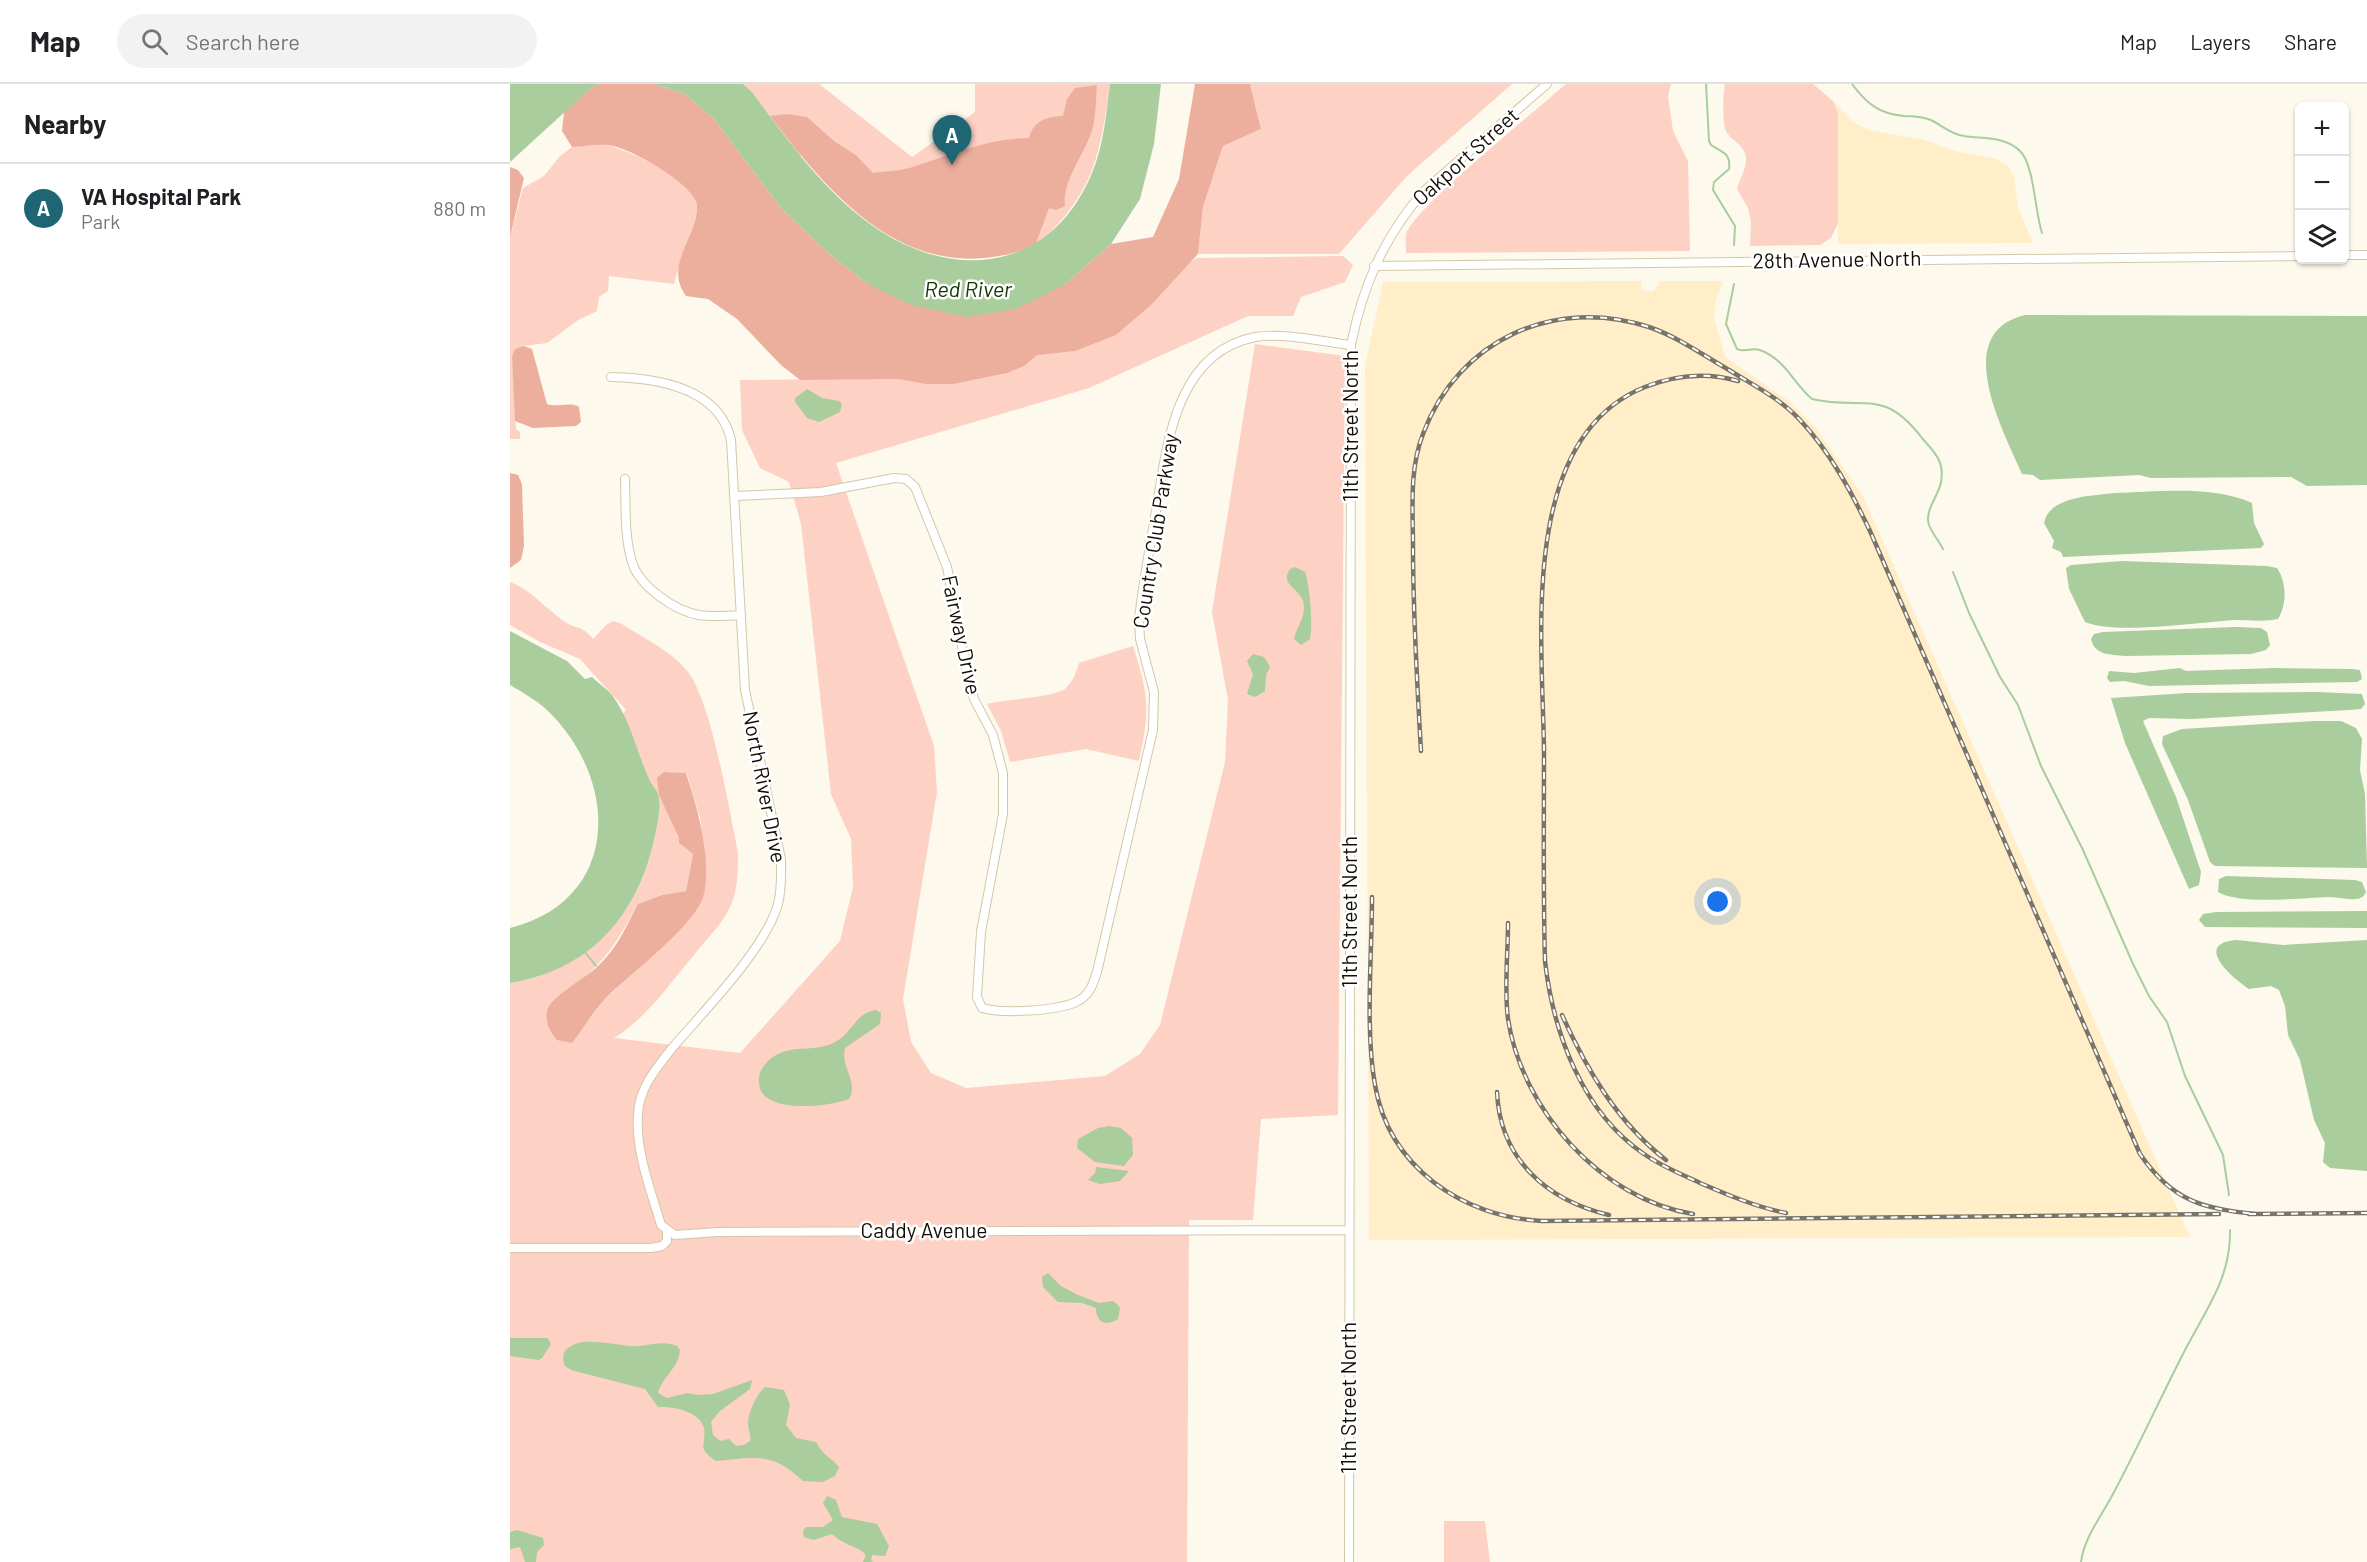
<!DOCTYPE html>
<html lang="en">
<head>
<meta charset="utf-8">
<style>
  :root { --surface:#fff; --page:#f2f2f2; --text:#202124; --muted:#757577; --line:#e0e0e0; --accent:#1f6675 }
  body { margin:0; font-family:Barlow,sans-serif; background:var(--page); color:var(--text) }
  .controls { position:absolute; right:18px; top:18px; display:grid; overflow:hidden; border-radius:9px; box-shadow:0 2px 4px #0004 }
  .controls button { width:54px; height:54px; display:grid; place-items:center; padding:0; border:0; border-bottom:2px solid var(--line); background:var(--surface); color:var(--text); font:30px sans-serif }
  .you { position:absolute; left:1208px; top:818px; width:21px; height:21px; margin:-15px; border:4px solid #fff; border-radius:50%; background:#1a73e8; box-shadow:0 0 0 9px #1a73e833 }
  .badge { display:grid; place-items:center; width:39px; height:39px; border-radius:50%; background:var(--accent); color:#fff; font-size:20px; font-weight:700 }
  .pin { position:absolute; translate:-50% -50px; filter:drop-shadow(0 2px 3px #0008) }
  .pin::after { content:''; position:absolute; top:32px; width:21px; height:18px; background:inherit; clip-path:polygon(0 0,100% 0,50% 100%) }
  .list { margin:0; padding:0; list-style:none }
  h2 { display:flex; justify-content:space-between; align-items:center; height:78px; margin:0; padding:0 24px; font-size:26px }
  h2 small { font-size:20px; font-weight:400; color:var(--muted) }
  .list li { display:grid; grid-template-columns:39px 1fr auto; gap:18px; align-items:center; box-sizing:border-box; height:90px; padding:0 24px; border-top:2px solid var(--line) }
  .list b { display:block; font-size:22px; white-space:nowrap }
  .list p { margin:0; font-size:20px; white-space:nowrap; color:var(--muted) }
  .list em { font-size:20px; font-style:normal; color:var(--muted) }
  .icon { flex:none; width:33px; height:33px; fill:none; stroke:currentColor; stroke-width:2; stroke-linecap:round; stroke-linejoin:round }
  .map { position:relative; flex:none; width:1857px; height:1478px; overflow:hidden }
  header { display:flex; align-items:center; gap:36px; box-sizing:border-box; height:84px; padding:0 30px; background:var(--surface); border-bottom:2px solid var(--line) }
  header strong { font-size:28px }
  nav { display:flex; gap:33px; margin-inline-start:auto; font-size:21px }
  .search { width:420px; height:54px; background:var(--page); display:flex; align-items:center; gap:15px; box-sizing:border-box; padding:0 21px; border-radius:33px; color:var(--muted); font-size:22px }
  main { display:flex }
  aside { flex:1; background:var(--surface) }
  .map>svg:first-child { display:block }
</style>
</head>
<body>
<header>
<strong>Map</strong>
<div class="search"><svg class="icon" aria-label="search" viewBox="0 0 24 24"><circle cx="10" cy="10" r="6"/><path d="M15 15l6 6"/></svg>Search here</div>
<nav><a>Map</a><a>Layers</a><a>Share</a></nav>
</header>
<main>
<aside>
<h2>Nearby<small></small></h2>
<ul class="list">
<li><span class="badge">A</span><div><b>VA Hospital Park</b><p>Park</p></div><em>880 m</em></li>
</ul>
</aside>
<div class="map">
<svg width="1857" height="1478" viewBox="0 0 1857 1478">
  <rect width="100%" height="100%" fill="#fef9ed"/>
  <path fill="#ffeec8" d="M1323,17L1343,38L1359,46L1415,56L1445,67L1487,75L1498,82L1504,93L1508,124L1523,159L1328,160V29Z
    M1131,197L1132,206L1140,207H1144L1150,197H1213L1206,216L1204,234L1215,273L1280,318L1306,344L1353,412L1680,1153L859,1156L855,282L873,198Z"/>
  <path fill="#fdd1c4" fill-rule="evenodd" d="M233,0H309L402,73L465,28V0H600C590,73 583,112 525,162L289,71L242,8Z
    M740,0H1002L897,92L829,170H688L693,123L713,62L751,45Z
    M1056,0H1161L1158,12L1163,47L1178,77L1180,167L896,169C896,163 895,155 896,150C904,124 1029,24 1056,0Z
    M1215,0H1303L1323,17L1328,29V139L1321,154L1310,161L1240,162L1241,138L1238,124L1227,105C1230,94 1237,84 1236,73C1234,60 1221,57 1216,47C1212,39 1213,10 1215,0Z
    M91,60C114,63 190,98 187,124C184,150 170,175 164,200L99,192L98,207L89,213L87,227L68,236L37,259L14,262L2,273L6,345L10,348V355H0V153L13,104L34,92L50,72L62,63Z
    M833,172L843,181L835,198L791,213L783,232H738L579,304L326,379L424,662L427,708L393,915L401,958L421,989L456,1004L595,992L630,970L650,941L715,678L718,616L702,528L745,260L835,272L828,1031L751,1035L743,1136H679L677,1478H0V899C73,888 126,835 142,764C145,748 149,730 148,714C148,707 141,701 138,694C130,673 123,651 112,631L116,626L70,575L30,558L0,541V498C21,506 33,522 51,535C65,547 69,538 83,555L96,541L103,537L112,540C133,554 163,568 178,588C202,619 219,726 228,768C228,786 228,807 220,823C212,841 196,855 184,871C160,899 137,934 104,954L230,969L330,857L343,803L341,755L321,710L291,440L279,398L250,384L232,346L230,296L389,295L517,267L687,174ZM154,688L177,689L190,734L195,766L194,811L175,839L94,916L71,946L72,895C98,874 112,849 128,820L152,811L176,807L183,770L169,759Z
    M623,562C639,612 640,626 629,677L576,665L500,678L491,647L477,620C495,615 544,614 556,604C563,597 566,589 569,579Z
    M934,1437H975L980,1478H934Z"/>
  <path fill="#ecaf9e" d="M90,0H144L175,10L204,35L271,124L317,168L356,199L554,201L601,160L643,153L669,95L685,0H740L751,45L713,62L693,123L688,170L642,220L606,251L565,267L527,271L514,282L497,289L443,300H416L389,295L290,296L271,281L227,235L198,215L176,212C153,180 188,154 187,121C185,101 123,66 103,62C90,59 76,62 62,63L52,47L54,28L81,4Z
    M587,1C586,14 586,30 583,43C576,69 551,98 555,122L546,126L539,124L525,162C404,208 327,120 260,32L277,30L297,33L324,57L347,72L363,89C377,87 392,87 405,82C443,70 479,54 519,54C524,36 536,33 553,32L557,15L565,4Z
    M0,83L8,86L14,94L0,153Z
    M14,262L22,265L37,320C48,324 60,317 69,323L71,338L66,342L23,344L5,337L2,273L5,265Z
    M0,389L8,391L12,400L14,462L11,476L0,484Z
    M154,688L176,689C187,722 202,774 194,810C187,841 118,891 95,915C83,928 73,945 62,959L47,956C40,947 35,940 37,927C40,913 77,893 88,882C106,866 117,841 128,820L152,811L176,807L183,770L169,759L168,752L149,711L147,694Z"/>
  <path fill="#a9cd9d" d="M0,0H90L81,4L0,78Z
    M144,0H233L242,8C279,58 318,114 372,148C453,199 544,182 582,89C594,61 596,30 600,0H651L644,60L630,115L601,160L554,201L506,225L457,233L401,221L356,199L317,168L271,124L204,35L175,10Z
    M1515,231L1857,232V401L1797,402L1781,393L1641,394L1629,391L1530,396L1523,391L1512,390C1493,346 1440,249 1515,231Z
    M297,305L312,314L329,317L332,320L330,328L309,338L297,334L285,318V314Z
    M1604,409C1647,408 1702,401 1742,419L1744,439L1754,460L1751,464L1553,473L1551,468L1542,464L1544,457L1534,439C1539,412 1583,412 1604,409Z
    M1612,477L1757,482L1767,484C1777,499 1777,520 1768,535C1754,538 1740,536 1726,536C1689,538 1607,551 1575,538L1559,505L1556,484L1561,481Z
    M785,483L795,488C800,502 803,541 800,555L791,561L784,555C787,541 797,532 793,517C789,504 769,500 780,485Z
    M1726,543L1751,544L1757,548L1760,561L1756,566L1741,570L1615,572C1600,570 1585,572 1581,555L1584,550L1593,548Z
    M0,547L57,577L75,595L82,593C88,599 97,605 102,611C120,635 127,668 139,695C141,700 146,705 148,710C152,723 146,746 143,760C126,834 77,887 0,899V844C111,816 110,697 38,627C28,617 12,608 0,601Z
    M743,570L754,573L760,583L756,591L755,607L745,613L737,610L743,590L737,577Z
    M1670,584L1676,587L1764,584L1842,585L1850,586L1852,595L1847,598L1639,602L1614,597L1600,598L1597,594L1599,587L1624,589Z
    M1808,608L1852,610L1855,620L1851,625L1839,626L1682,635L1639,634L1633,637L1666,713L1691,788L1689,801L1679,805L1615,659L1601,614L1677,609Z
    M1804,637H1831L1846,644L1852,655L1850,686L1855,710L1857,784L1705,782L1700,778L1678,716L1652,660L1653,652L1672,645Z
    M1716,792L1845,796L1852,798L1856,808C1854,812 1851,815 1846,815C1837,816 1827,813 1818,813C1792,814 1728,821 1708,808L1709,795Z
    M1857,827V844L1695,843L1689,836L1693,830L1706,828Z
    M1727,856L1773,861L1857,856V1087L1820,1084L1813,1078L1815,1059L1804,1036L1790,976L1778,951L1775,922L1769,906L1761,902L1739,905C1722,894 1682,859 1727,856Z
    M366,926L371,929L370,940L335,964C330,983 349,997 339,1015C320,1023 249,1031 249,998C248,990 252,983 258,977C279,957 305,971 327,957C342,948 347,928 366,926Z
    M599,1042L611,1044L622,1054L623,1071L614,1082L585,1078L567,1064L568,1055L588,1044Z
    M586,1083L619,1087L610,1097L590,1100L578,1096L585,1089Z
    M538,1189L551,1202L568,1211L589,1219L603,1217L607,1220L610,1224L608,1235C596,1243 586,1239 586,1224L572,1219L548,1218L533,1203L532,1193Z
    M0,1254H38L41,1260L32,1274L29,1276L0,1272Z
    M72,1258C89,1257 103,1260 119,1262C135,1264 149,1255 167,1262L170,1266C169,1284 152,1293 148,1309L157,1314L177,1309L187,1311L203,1310L242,1296L240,1305L210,1327L201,1338L203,1351L210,1357L219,1355L226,1362L234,1361L240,1357C242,1350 237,1344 238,1338C239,1326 247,1310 255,1303L274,1306L280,1321L276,1341L286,1354L306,1358C315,1374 320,1372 329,1383L325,1392L313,1398L293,1397C261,1367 247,1374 206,1377C185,1362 197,1362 194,1344C190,1327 162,1322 148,1323L135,1305L61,1286L55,1282C49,1267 59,1261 72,1258Z
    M317,1412L326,1416L332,1433L367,1440L379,1462L375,1472L362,1471L361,1477L364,1478H353L356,1471C347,1461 336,1463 322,1450L304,1456L294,1453L293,1447L296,1443H313L323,1436L313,1419Z
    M7,1446L33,1454L34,1461L27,1468L26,1478H15L10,1463L0,1465V1448Z"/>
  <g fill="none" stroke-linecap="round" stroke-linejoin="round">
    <path stroke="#a9cd9d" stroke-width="2" d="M1196,0L1199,57L1201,61C1213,69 1221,69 1219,85L1204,98L1203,106L1225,142L1224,161
      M1342,0C1356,19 1369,30 1394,32C1402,32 1413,33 1421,36C1433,42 1440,50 1454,52C1473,55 1495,52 1510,67C1524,80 1525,128 1532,149
      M1224,200L1216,240L1227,265C1235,269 1241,263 1250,266C1276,276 1283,299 1302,315C1354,327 1372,302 1412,354C1424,368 1435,377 1431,398C1429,411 1414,427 1419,441C1422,449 1429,457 1433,465
      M1443,488L1459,529L1490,593L1508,621L1531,682L1573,766L1623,880L1639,912L1657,938L1675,992L1713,1071L1719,1111
      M75,868L86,882
      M1571,1478C1574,1453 1593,1430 1604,1408C1628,1363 1649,1317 1672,1272C1693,1229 1721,1197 1720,1146"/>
    <defs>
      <path id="minor" d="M1834,171H1857
        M864,182L1790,172
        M101,293C147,294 209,303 221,356L235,606L271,775C271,790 272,805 268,820C256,864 194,927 163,963C147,983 129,1004 128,1030C125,1066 141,1107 151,1141L165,1151L208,1148L839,1146
        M115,395C116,422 114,452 122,478C129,502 165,527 189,531C203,533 217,532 231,531
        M225,412L311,408L384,394L396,395L405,403L437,483L458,594L464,615L483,651L493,689V730L471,848L467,913L472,924C492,930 546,927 566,918C579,912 583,901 587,888L643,646L644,608L630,555L629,535C633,499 640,463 646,427C657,361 665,269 745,253C772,248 814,258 841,261
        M0,1164H141L152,1162L157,1157V1147
        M839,1478L841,261C853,201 874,152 915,106L1037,0"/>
    </defs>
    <use href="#minor" stroke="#d4c7a9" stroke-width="10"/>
    <use href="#minor" stroke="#fff" stroke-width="8"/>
    <defs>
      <path id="rail" d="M1228,297C1197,288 1165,291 1135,303C1007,354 1033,557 1034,668C1034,738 1033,807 1035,877C1043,948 1072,1028 1134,1070C1151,1082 1171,1090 1190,1099C1218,1111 1246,1123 1276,1129
        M911,667C907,599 903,531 903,463C903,425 899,386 913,350C948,256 1044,212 1139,243C1168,253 1193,271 1219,286C1243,301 1271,315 1290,336C1320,368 1341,407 1360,447L1630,1070C1662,1117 1693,1125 1746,1130
        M862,813C862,871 855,945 865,1001C879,1083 952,1133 1032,1137L1709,1130
        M998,839C998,870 994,905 998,935C1012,1026 1091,1115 1183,1130
        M1052,931C1077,986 1107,1038 1156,1076
        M987,1008C990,1075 1036,1116 1099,1131
        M1739,1130L1857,1129"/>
    </defs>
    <use href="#rail" stroke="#787469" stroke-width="4.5"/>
    <use href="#rail" stroke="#fff" stroke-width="2" stroke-dasharray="7" stroke-linecap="butt"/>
  </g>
  <g text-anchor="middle" stroke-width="5" stroke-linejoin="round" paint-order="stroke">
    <g font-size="21" fill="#120e04" stroke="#fff">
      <text transform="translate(956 73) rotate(-42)" y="7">Oakport Street</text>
      <text transform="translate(1327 176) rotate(-1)" y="7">28th Avenue North</text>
      <text transform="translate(841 342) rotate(-90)" y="7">11th Street North</text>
      <text transform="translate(646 447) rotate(-81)" y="7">Country Club Parkway</text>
      <text transform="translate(451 551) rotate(78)" y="7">Fairway Drive</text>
      <text transform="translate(254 703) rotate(79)" y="7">North River Drive</text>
      <text transform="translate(840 828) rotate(-90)" y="7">11th Street North</text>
      <text x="414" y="1154">Caddy Avenue</text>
      <text transform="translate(839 1314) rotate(-90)" y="7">11th Street North</text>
    </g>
    <g font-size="22" font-style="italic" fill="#143706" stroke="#fff">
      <text x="458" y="213">Red River</text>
    </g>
  </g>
</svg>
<div class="controls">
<button>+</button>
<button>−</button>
<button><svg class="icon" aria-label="layers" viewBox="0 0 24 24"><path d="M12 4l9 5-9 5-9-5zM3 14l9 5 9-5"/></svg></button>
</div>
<div class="you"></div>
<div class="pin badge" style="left:442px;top:81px">A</div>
</div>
</main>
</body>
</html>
